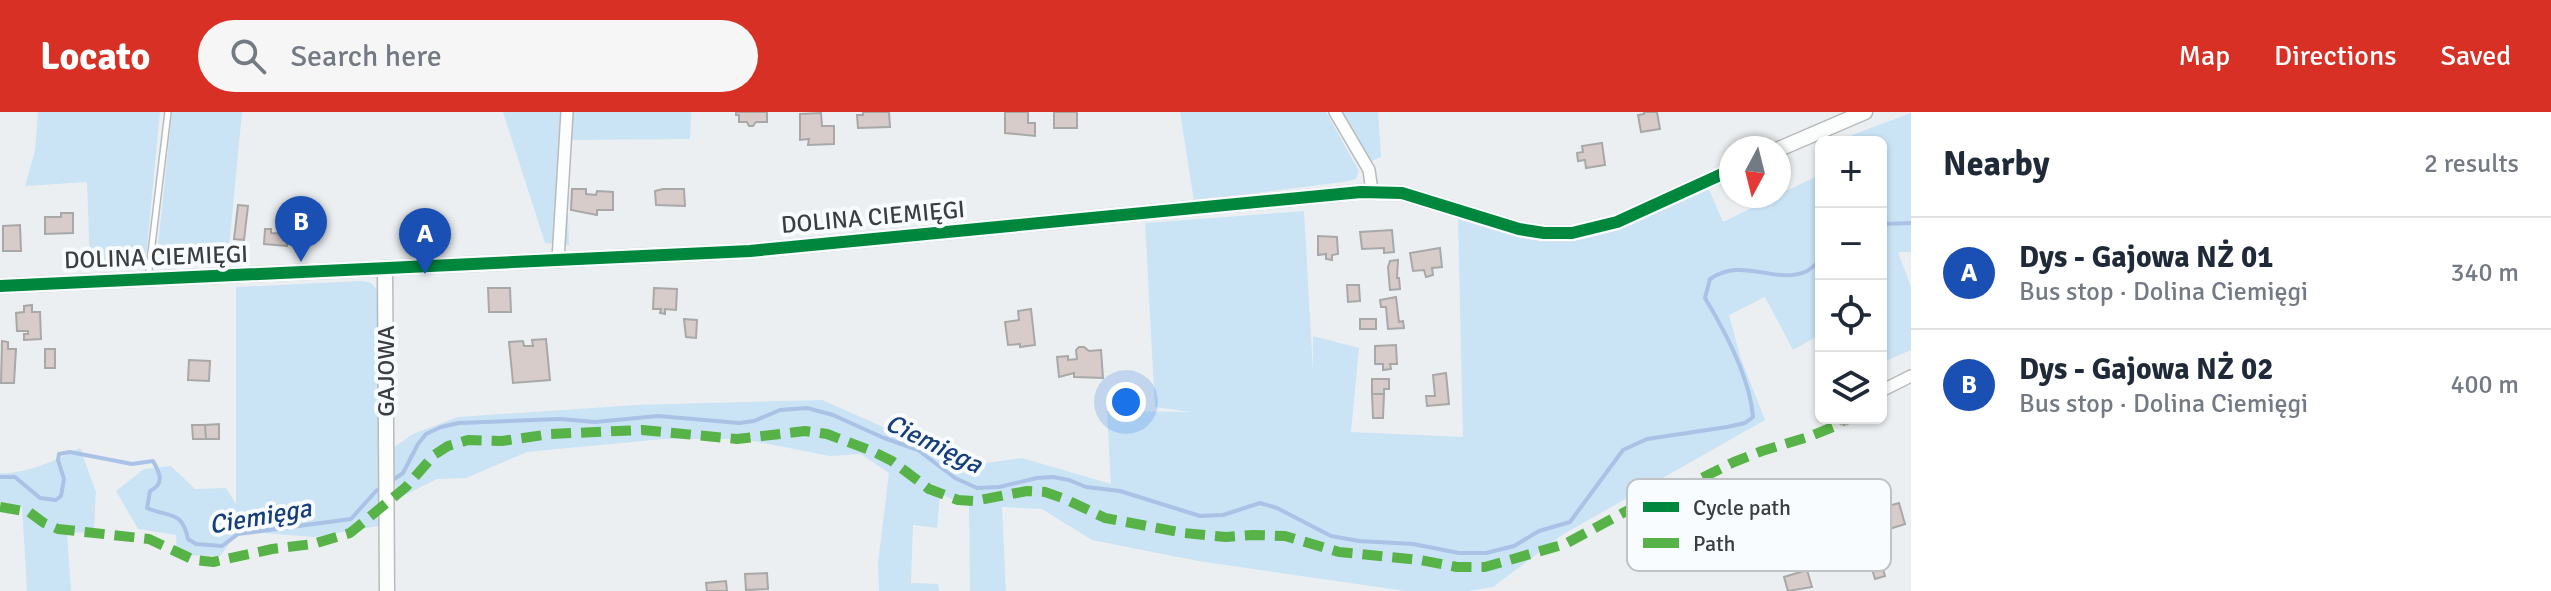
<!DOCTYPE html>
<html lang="en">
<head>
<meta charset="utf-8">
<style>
  :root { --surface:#fff; --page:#f6f6f7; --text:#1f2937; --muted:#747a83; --line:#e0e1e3; --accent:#d93025 }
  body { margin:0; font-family:Signika,sans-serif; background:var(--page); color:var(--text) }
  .controls { position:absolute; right:24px; top:24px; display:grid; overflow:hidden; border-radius:12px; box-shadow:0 2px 6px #0004 }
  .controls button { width:72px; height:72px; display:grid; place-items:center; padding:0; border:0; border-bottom:2px solid var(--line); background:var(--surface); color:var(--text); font:40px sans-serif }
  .compass { position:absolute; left:1719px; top:24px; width:72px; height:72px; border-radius:50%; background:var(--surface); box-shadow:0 2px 6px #0004; rotate:187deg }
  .you { position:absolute; left:1126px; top:290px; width:28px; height:28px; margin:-20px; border:6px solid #fff; border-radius:50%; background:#1a73e8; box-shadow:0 0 0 12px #1a73e833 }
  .badge { display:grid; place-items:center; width:52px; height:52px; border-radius:50%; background:var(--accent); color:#fff; font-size:26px; font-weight:700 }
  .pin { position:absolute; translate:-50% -66px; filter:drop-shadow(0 2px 4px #0008) }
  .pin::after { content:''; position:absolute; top:42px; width:28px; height:24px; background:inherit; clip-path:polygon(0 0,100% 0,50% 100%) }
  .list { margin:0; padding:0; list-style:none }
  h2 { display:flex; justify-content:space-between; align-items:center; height:104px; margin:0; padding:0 32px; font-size:34px }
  h2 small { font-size:26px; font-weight:400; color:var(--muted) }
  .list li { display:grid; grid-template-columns:52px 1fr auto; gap:24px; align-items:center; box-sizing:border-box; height:112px; padding:0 32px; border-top:2px solid var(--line) }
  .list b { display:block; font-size:30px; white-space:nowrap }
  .list p { margin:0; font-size:26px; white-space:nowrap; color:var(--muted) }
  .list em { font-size:26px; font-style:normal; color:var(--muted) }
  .icon { flex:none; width:44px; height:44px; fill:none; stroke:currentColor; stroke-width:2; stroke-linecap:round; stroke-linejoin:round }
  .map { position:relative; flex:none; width:1911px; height:479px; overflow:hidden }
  header { display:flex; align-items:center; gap:48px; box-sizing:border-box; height:112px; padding:0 40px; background:var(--accent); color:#fff }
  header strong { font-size:38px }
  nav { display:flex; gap:44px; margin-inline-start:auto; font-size:28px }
  .search { width:560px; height:72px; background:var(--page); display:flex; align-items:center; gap:20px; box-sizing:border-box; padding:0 28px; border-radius:44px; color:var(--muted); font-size:30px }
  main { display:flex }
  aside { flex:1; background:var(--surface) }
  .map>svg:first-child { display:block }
</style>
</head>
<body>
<header>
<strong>Locato</strong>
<div class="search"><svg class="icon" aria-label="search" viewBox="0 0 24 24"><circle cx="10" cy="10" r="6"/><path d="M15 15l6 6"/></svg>Search here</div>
<nav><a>Map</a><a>Directions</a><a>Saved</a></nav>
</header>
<main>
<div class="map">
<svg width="1911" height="479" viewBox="0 0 1911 479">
  <rect width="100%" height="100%" fill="#eceff1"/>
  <path fill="#cae3f5" d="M38,0H160L145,155L90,154L87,70L25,74L35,39Z
    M172,0H242L228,147L156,153Z
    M503,0H691L690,27L565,28L569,133L545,131Z
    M1180,0H1326L1359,59L1356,67L1344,70L1194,89Z
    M1341,0H1378L1381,45L1372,49Z
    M1911,1V140H1898L1911,175V238L1881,251V30H1856L1852,23Z
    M1821,62V222L1793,238L1765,185L1729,203L1740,244L1765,308L1562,423L1493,475L1468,479H1406L1198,449L1092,428L1042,397L1002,395L1006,479H970L969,394L940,382L937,416L913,413L911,471L938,472L939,479H879L878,451L889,361L861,342L830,344L742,327H663L527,340L466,366L437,367L397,387L394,357V335L413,322L458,305L636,293L822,288L897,321L958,355L1022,346L1111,372L1107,299L1191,300L1155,295L1145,111L1304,99L1313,259V224L1359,236L1351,320L1463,325L1458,107C1491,117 1526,131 1562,129C1612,127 1663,96 1708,75L1723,110Z
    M362,169L371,171L379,180L378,414L314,425L239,419L220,444L177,443L176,423L138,417L116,379L144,357L171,354L195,377L226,376L236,392V175Z
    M80,336L96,380L94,420L67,421L71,479H27L22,395L0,391V361C28,362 56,348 80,336Z"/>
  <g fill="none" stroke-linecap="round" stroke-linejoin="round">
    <path stroke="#aac2e5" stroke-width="4" d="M1881,112L1911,111
      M0,365H15L40,386L56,388L61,384L64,367L58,348L59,342L70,340L132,352L153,349C160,361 165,372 150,379L147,396C170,406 182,398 188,427L196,432L222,434L238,422L351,407L376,379L383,375
      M390,370L403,361L418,332L426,322L441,315L459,311L560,307L595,310L658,304L739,311L754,309L780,298L807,296L833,303L884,326L918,338L955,366L977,376L999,375L1037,366L1053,365L1069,368L1086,375L1120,379L1200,404L1223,403L1260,391L1277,396L1331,424L1359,429L1413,432L1459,441H1486L1514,434L1539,419L1570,410L1623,338L1647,327L1727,315L1745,311L1753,305C1750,266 1725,219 1705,186L1710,167C1742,145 1774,172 1805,160C1810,158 1816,152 1821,148"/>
  </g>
  <path fill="#d7ccc9" stroke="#a8a8a8" stroke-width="2" d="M736,0H767V10H756L753,14H749L747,10H739V3H736Z
    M863,0H889L890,15L858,16L857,3H863Z
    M1005,0H1028V11H1035V24L1005,21Z
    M1054,0H1077V16H1054Z
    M1644,0H1657L1660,17L1641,20L1638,3L1644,2Z
    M821,1L822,14H834V32L808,33L809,27L800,28V2Z
    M1602,31L1605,53L1586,56L1585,48L1578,49L1577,41L1583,40L1582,34Z
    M572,77H586V82L596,83L597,79L613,80V98H597V103L571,98Z
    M663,77H684L685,94L656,93L655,79Z
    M238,93L248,94L244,128L234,127Z
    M61,101H73V121L45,122V105H61Z
    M20,113L21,139H3V114Z
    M265,117H271V121L287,122V134L264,132Z
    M1392,118L1394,140L1384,141V136L1362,137L1360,120Z
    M1318,124L1337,125L1338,142L1332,143V148L1326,147V142L1318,143Z
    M1440,136L1442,155L1432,156L1433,163L1426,165L1424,158L1413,159L1410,141Z
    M1398,148L1397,166H1399L1400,177L1390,178L1388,155L1390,149Z
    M1347,173H1359L1360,189L1348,190Z
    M488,176H510L511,200H489Z
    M654,176L677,177L676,198L665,197V202L660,201L661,197H653Z
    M1396,185L1399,210L1403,209L1404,216L1388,217L1386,195H1381L1380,188Z
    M32,193V200H40L41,227L24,228V222H28V219H17L16,201L24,200V194Z
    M1031,197L1035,233L1020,235V232L1008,233L1005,210L1019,208L1018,199Z
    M684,207L697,208L696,226L686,225Z
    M1360,207H1376V217H1360Z
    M546,227L550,268L513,271L509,230L523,229L524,234H533L532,228Z
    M2,229L8,230V237H16L14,271H1Z
    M1396,233L1397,252H1390L1391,257L1383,258V252H1375V234Z
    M1079,235H1084L1089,239L1101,238L1103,266L1074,265V261L1059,265L1057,245L1068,244V248L1077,247L1076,238Z
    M45,237H55V256H45Z
    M189,248L210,249L209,269L188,268Z
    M1446,261L1449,292L1427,294L1426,284H1435L1433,263Z
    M1372,267H1389V277H1384V282H1372Z
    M1372,282H1384L1383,306H1373Z
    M219,312V327H206L205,313Z
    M192,313H205L206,327H193Z
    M1899,391L1905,412L1880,420L1874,398Z
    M1874,427L1885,464L1875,467L1864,430Z
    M1807,458L1812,475L1788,479L1784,465Z
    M767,461L768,477L746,478L745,462Z
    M726,469L727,479H707L706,471Z"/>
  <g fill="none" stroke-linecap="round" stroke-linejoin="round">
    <defs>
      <path id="service" d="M148,166L168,0"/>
      <path id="minor" d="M1335,0L1369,58L1372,79
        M558,148L567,0
        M1881,279L1911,264
        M1844,307L1846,306"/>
      <path id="tertiary" d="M1779,37L1865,0
        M385,156L387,479
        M0,174L750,139L1361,80L1402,81L1519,117L1544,121H1572L1617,110L1731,58"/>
    </defs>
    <use href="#service" stroke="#b8babc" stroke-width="8"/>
    <use href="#minor" stroke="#b8babc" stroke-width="14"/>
    <use href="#tertiary" stroke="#b8babc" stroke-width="17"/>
    <use href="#service" stroke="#fcfdfd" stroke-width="5"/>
    <use href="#minor" stroke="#fcfdfd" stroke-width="11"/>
    <use href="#tertiary" stroke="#fcfdfd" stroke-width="14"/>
    <path stroke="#57b347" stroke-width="10" stroke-dasharray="20 10" stroke-linecap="butt" d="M0,395L29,400L44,411L58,417L149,427L194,448L213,450L272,437L313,432L350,421L406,375L434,343L448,334L468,328L502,329L551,322L642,318L737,327L805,319L827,322L872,339L892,349L929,377L958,388L974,389L1027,379L1045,380L1065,387L1105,406L1184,421L1226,425L1253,423L1285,424L1339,440L1420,448L1457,455H1485L1565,432L1664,379L1688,373L1734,350L1762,339L1808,325L1833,315L1844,307"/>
    <defs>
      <path id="cycleway" d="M0,174L750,139L1361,80L1402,81L1519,117L1544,121H1572L1617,110L1731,58"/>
    </defs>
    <use href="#cycleway" stroke="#f9fcfe" stroke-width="17"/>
    <use href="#cycleway" stroke="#00873e" stroke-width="12"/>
  </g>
  <g text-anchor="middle" stroke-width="8" stroke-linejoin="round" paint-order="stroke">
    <g font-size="24" fill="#3b3d3f" stroke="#f9fcfe">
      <text transform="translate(873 105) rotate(-5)" y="8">DOLINA CIEMIĘGI</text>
      <text transform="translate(156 145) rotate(-2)" y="8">DOLINA CIEMIĘGI</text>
      <text transform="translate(386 259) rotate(-90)" y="8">GAJOWA</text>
    </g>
    <g font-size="26" font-style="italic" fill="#153e7a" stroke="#f9fcfe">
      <text transform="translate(934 331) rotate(26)" y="9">Ciemięga</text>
      <text transform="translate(260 404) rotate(-10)" y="9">Ciemięga</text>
    </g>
  </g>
  <rect x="1627" y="367" width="264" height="92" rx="12" fill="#f9fcfe" stroke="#c0c3c5" stroke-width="2"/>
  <rect x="1643" y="390" width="36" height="10" fill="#00873e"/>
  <rect x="1643" y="426" width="36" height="10" fill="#57b347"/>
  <g font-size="22" fill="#3b3d3f">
    <text x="1693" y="403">Cycle path</text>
    <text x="1693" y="439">Path</text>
  </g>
</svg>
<div class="controls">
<button>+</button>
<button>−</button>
<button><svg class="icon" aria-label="locate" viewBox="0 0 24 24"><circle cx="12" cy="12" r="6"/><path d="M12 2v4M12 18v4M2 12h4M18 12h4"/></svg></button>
<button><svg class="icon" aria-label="layers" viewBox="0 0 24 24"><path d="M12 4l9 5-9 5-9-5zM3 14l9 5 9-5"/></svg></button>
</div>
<svg class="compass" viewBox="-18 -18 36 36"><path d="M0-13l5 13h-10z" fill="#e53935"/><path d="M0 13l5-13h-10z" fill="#747a83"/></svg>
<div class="you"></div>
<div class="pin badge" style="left:425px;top:162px;background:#1a4fb4">A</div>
<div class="pin badge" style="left:301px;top:150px;background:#1a4fb4">B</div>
</div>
<aside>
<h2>Nearby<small>2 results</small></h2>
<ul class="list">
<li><span class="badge" style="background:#1a4fb4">A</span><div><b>Dys - Gajowa NŻ 01</b><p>Bus stop · Dolina Ciemięgi</p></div><em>340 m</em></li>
<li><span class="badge" style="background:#1a4fb4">B</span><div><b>Dys - Gajowa NŻ 02</b><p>Bus stop · Dolina Ciemięgi</p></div><em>400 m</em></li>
</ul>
</aside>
</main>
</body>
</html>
